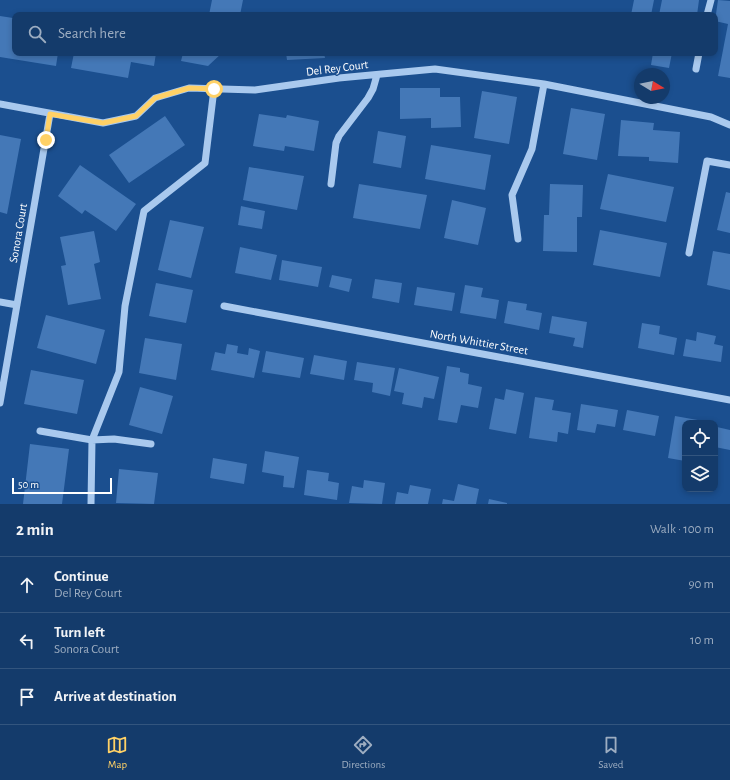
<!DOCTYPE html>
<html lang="en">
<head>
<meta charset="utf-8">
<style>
  :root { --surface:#143b6b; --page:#1d4271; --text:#f1f3f6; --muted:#9dadc1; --line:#33557e; --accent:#ffd166 }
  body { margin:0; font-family:"Alegreya Sans",sans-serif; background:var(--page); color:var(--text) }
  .controls { position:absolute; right:12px; bottom:12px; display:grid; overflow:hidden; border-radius:8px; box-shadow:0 2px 6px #0003 }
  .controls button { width:36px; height:36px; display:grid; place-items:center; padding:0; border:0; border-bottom:1px solid var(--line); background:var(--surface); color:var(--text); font:20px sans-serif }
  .compass { position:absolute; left:634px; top:68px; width:36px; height:36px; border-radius:50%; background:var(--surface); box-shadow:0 2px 6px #0003; rotate:100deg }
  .scale { position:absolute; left:12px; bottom:10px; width:100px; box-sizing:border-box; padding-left:4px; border:2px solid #fff; border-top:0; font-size:11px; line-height:14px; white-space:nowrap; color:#fff; -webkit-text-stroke:3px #1b4f8f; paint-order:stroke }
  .stop { position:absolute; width:12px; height:12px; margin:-9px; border:3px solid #ffd166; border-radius:50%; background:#fff }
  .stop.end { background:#ffd166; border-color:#fff; box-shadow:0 1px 4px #0008 }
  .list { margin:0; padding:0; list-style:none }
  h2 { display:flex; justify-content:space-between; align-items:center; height:52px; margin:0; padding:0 16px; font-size:17px }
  h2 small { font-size:13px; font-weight:400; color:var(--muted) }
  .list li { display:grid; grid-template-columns:26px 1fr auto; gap:12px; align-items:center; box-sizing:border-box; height:56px; padding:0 16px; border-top:1px solid var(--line) }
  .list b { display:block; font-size:15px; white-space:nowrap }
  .list p { margin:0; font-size:13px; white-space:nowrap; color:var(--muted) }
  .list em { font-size:13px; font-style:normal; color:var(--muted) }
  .icon { flex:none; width:22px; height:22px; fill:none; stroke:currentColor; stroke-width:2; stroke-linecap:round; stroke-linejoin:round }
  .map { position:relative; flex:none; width:730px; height:504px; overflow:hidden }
  .search { position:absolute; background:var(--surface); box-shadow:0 2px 6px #0003; left:12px; right:12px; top:12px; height:44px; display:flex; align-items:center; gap:10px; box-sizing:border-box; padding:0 14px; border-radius:8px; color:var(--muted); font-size:15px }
  .sheet { height:220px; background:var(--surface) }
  nav { display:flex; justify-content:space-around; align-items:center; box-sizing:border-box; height:56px; border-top:1px solid var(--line); background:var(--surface); font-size:11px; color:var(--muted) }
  nav a { display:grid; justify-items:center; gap:2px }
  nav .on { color:var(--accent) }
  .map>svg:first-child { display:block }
</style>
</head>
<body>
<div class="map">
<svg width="730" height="504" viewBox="0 0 730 504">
  <rect width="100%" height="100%" fill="#1b4f8f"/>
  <path fill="#4478b7" d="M212,0H243L240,15H209Z
    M634,0H654L651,15H631Z
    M662,0H699L697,15L678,12V15H659Z
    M718,0L730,1V78L718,76L728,24L715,21Z
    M0,16L13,18L12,24H15V53H58L56,66L0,57Z
    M74,53H156L154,66L131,62L128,78L71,68Z
    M183,53H222L208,66L181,61Z
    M286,53H324L325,58L287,60Z
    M653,53H672L669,68L651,65Z
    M400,88H440V97H460L461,127L431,128V118L400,119Z
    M482,91L517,97L509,144L474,138Z
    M571,108L605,114L597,160L563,154Z
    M259,114L286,118L287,115L319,121L314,151L285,146L284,151L253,146Z
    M165,116L185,145L129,183L109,155Z
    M621,120L654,123L653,130L680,132L678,163L649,161V157L618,156Z
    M378,131L406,136L401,168L373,163Z
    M0,135L21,139L7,214L0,212Z
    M431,145L491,155L485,190L425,179Z
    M80,165L136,204L116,231L85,210L82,214L58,196Z
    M249,167L304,176L297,210L243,200Z
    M608,174L674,187L666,222L600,209Z
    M359,184L427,195L420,229L353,218Z
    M550,184L583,185L582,217H577V252L543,251L544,215H549Z
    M726,192L730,193V233L717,230Z
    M452,200L486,208L478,245L444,238Z
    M241,206L265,211L262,229L238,225Z
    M170,220L204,227L191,278L158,270Z
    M600,230L667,243L660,277L593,265Z
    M94,231L100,262L94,264L101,299L68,305L61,266L66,265L60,237Z
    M240,247L277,255L271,280L235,273Z
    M713,251L730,254V290L707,285Z
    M282,260L322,267L318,287L279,280Z
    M332,275L352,279L349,292L329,287Z
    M375,279L402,283L399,303L372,298Z
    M156,283L193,290L186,323L149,316Z
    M465,285L483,288L481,297L499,300L496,319L460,313Z
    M417,287L455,293L452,311L414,305Z
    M508,301L527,304L526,310L542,313L539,330L504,323Z
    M46,315L105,330L96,364L37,348Z
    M552,316L587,322L583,348L573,346L575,338L549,333Z
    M642,323L660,326L659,334L677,338L674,355L638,348Z
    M697,332L716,336L714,344L723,346L721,362L683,356L686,339L696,341Z
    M145,338L182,344L176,380L139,373Z
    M227,344L238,346L237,353L248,355L249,348L260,351L254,378L211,370L215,352L225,354Z
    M266,351L304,358L300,378L262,372Z
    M314,355L347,361L344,380L310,374Z
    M357,362L395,368L390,396L372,392L373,383L354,380Z
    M447,366L460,368V372L469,374L468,384L482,387L478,408L461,405L457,423L438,420Z
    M399,368L439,377L434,399L424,397L422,408L402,404L404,393L394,391Z
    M31,370L84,380L77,414L24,404Z
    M140,387L173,396L162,434L129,425Z
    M506,389L524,393L516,434L489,429L495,398L504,400Z
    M535,397L554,400L552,410L571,413L568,434L558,432L557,442L529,438Z
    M581,404L618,410L615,427L597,424L595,433L577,430Z
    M627,410L659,416L655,436L623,430Z
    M675,416L709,422L685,423V461L668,458Z
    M717,427L730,430V450L715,447Z
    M30,444L69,449L62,504H23Z
    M265,451L299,457L294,488L283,487L284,476L262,472Z
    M213,458L247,464L244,484L210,478Z
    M119,469L158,473L154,504L116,503Z
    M307,470L329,473L328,481L339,483L337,500L304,495Z
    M364,480L385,483L382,504L349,503L352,486L363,488Z
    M458,484L479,489L476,504H442L443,499L454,501Z
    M410,485L431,489L428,504H395L397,492L408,494Z
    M489,499L507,503V504H488Z"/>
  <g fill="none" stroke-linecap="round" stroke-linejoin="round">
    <path stroke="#a9c9ee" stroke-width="7" d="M707,15L711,0
      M696,69L699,53
      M0,104L103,123L136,116L155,98L189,88L255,90L339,78L435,69L544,84L711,117L730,125
      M331,184L336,143L339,136L368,98L373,89L377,75
      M518,239L512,195L532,149L544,84
      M689,253L707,161L730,165
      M0,302L17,305
      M224,306L730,400
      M0,403L50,114
      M40,431L92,440L114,439L151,444
      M91,504L92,440L119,372L125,306L144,211L205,163L214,89"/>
  </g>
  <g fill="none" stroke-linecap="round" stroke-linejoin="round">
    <path stroke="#ffd166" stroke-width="5" d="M46,140L50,114L103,123L136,116L155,98L189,88L214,89"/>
  </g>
  <g text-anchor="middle" stroke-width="3" stroke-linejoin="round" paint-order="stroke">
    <g font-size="12" fill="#fff" stroke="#1b4f8f">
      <text transform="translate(337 68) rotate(-7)" y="4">Del Rey Court</text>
      <text transform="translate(18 233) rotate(-80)" y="4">Sonora Court</text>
      <text transform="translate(479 342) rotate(10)" y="4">North Whittier Street</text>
    </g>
  </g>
</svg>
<div class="controls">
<button><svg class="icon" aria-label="locate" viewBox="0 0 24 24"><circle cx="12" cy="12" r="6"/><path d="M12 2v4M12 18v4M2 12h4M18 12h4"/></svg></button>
<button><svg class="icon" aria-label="layers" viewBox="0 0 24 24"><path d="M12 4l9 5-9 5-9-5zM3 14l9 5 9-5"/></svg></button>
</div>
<svg class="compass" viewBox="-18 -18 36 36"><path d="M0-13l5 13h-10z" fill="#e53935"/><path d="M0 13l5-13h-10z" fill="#9dadc1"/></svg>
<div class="scale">50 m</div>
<div class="stop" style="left:214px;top:89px"></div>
<div class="stop end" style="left:46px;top:140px"></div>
<div class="search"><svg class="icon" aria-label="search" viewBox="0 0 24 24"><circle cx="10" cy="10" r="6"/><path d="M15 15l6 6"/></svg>Search here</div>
</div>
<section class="sheet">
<h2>2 min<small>Walk · 100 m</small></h2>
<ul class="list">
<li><svg class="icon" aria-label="ahead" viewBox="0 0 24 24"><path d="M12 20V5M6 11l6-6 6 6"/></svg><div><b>Continue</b><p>Del Rey Court</p></div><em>90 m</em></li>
<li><svg class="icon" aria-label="left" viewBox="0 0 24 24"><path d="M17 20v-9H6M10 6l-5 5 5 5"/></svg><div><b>Turn left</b><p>Sonora Court</p></div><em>10 m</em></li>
<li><svg class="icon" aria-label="arrive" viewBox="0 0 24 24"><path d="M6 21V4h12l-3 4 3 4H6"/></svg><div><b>Arrive at destination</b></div></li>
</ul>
</section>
<nav>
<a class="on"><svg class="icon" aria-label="map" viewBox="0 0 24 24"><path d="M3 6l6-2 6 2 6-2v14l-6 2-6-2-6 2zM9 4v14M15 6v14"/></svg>Map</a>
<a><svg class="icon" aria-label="directions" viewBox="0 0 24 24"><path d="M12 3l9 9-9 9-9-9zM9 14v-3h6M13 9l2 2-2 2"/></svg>Directions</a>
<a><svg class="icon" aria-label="saved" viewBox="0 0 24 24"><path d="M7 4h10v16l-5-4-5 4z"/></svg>Saved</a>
</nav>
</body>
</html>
